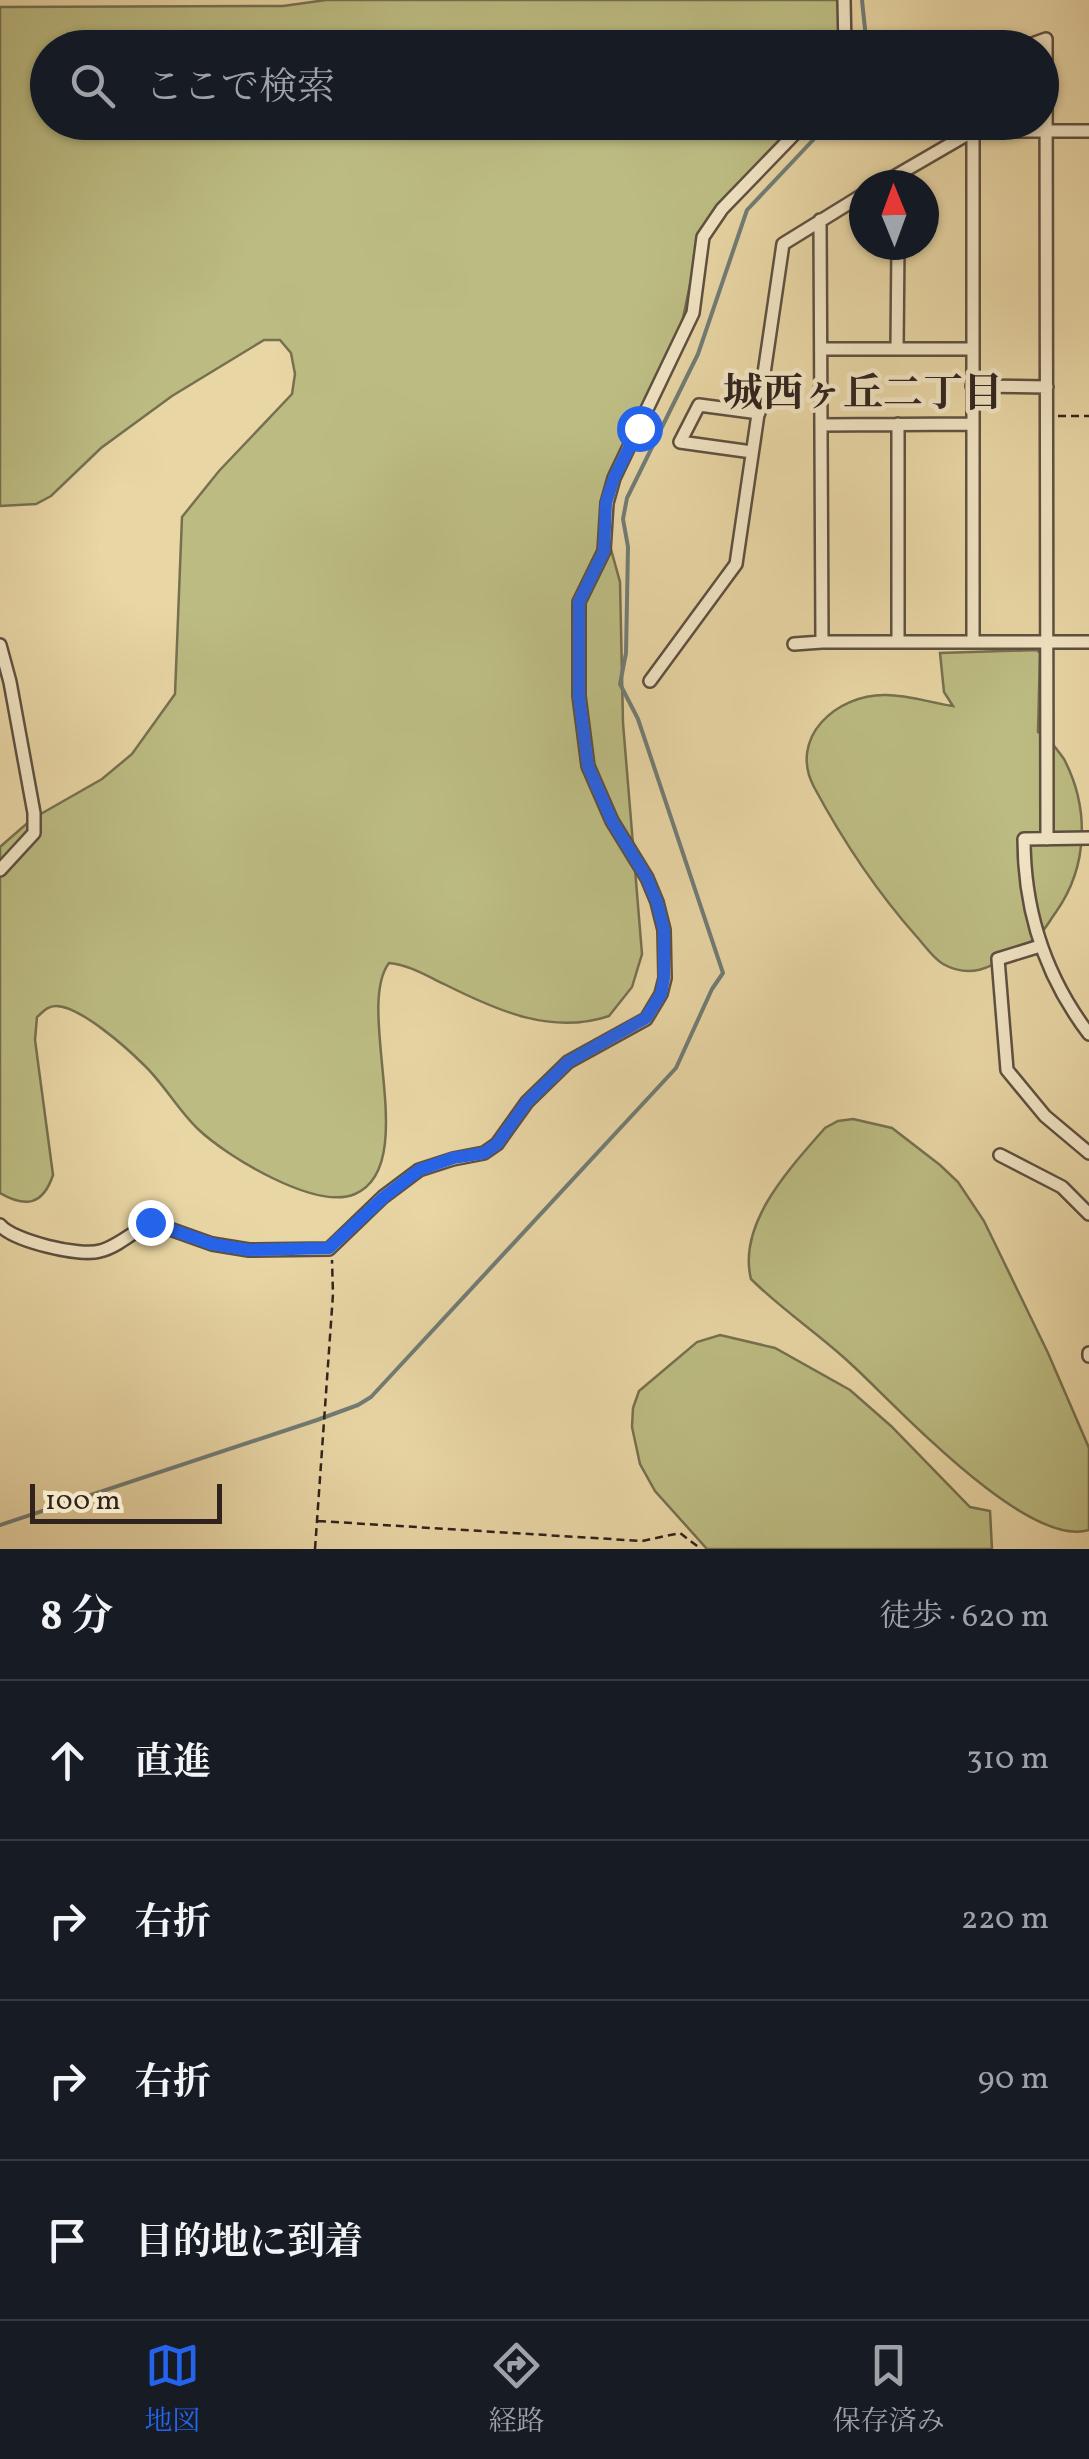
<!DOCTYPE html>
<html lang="ja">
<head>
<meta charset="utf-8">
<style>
  :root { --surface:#171b24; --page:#242831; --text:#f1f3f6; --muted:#9ea1a6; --line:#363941; --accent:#2563eb }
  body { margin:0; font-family:Vollkorn,"Noto Serif JP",serif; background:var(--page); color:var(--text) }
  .compass { position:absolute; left:849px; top:170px; width:90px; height:90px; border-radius:50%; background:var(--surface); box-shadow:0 2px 8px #0004; rotate:359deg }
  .scale { position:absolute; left:30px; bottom:25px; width:192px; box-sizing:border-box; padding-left:10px; border:5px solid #30231e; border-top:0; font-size:28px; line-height:35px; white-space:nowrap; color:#30231e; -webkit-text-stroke:8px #f1e4c4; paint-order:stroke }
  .stop { position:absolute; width:30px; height:30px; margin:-22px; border:8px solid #2563eb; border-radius:50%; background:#fff }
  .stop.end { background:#2563eb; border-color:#fff; box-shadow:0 2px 10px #0008 }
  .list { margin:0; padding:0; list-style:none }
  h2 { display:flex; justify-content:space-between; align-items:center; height:130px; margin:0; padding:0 40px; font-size:42px }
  h2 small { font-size:32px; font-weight:400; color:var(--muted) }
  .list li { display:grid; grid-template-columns:65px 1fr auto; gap:30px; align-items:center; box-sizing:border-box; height:160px; padding:0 40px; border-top:2px solid var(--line) }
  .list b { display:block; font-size:38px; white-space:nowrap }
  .list em { font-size:32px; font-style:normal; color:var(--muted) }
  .icon { flex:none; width:55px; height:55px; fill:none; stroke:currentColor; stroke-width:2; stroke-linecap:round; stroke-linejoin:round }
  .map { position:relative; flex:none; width:1089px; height:1549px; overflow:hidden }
  .search { position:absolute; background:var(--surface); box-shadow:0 2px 8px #0004; left:30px; right:30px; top:30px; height:110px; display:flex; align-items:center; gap:25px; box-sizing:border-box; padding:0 35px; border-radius:55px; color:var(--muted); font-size:38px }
  .sheet { height:770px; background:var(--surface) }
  nav { display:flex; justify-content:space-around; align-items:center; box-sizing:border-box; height:140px; border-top:2px solid var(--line); background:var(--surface); font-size:28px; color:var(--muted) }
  nav a { display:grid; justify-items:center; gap:5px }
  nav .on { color:var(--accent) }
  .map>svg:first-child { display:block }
</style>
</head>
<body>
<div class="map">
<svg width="1089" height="1549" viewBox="0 0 1089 1549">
  <rect width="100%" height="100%" fill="#e9d6a5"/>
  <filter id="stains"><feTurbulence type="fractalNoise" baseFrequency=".002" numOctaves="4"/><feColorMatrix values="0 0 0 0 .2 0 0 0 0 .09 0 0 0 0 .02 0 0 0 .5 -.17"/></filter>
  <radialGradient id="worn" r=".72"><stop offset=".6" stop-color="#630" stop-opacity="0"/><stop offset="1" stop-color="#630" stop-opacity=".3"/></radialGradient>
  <path fill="#bcbc82" stroke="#767050" stroke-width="2.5" d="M326,0H841L842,47L48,48V122L802,123L768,159L697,251L678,342L610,479L604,524L620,582L623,723L642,954L632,987L609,1016C552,1035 498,1011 446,985C427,976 410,965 389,963C354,1009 422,1165 355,1194C316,1211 226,1156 198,1129C178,1110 164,1084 144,1065C127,1048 80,1006 56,1006C47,1006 43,1012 37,1017L35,1040L53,1175C43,1205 26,1208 0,1193V847L32,819L102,779L132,754L175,694L182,517L219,471L292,394L295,374L291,353L280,340H264L172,396L101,448L51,496L36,504L0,506V7L283,6Z
    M1037,650L1040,653L1038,732C1049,738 1056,748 1064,759C1089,807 1089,865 1056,912C1050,920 1045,930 1038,936C1031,943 1021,948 1013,953C990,968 970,979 943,964C933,958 925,946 917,937C877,892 843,841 814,787C788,738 836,694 886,695C908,695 932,703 953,706L944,692L940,653Z
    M853,1119L892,1128L940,1165L958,1182L984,1221L1048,1353L1089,1448V1530C1026,1549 895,1404 851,1364C819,1334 782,1310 751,1279C737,1223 791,1167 825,1128L838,1121Z
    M720,1335L775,1348L850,1390L891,1426L970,1507L990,1511L992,1549H707L655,1491L640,1464L632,1427L633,1408L639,1391L697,1342Z"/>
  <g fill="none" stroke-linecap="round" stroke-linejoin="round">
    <path stroke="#717c76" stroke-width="4" d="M862,0L867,48
      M0,1525L317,1420L358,1405L371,1397L676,1068L712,989L723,973L638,719L620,684L626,653L628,547L623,519L627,498L698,354L747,210L830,122"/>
    <defs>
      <path id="minor" d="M844,0L845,48
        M1021,48L1046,39L1047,839
        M973,122V642
        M880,185L973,131H1089
        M820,220L822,642H1089
        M821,349H972
        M897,349L898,245
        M972,386L1047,387
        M898,424V642
        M821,425L972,424
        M752,452L680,442L699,405L759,413
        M794,644L822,642
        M0,645L10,682L34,813V833L0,870
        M650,681L736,564L783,244L864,194
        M1089,838L1024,839C1024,912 1045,976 1089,1034
        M1040,946L998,959L1007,1070L1045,1116L1089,1153
        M1000,1155L1062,1187L1089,1214
        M0,1225C13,1241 80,1257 100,1251C117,1247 135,1231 150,1222L212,1244L249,1250L329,1249L383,1197L419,1170L453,1159L484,1153L497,1144L527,1102L568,1062L646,1019L661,994L665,978L664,930L657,902L647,878L612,821L588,766L579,696V602L604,551L607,503L614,478L693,313L703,237L722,209L806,122
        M1089,1353V1356"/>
    </defs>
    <use href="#minor" stroke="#5e5040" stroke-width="16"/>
    <path stroke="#30231e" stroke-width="2.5" stroke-dasharray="8 5" stroke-linecap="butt" d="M1058,416H1089
      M318,1521L642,1541L680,1533L701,1549
      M315,1549L333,1294L332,1260"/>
    <use href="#minor" stroke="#f1e4c4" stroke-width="11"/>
  </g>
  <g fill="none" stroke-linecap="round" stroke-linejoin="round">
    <path stroke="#2563eb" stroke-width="12" d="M150,1222L212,1244L249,1250L329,1248L384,1197L419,1170L453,1158L484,1153L497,1144L527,1102L568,1062L646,1018L661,994L664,978V930L657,902L647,878L612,821L588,766L579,696V602L604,551L606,503L614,478L639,428"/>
  </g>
  <g text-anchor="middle" stroke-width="9" stroke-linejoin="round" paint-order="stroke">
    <g font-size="40" font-weight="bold" fill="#30231e" stroke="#f1e4c4">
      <text x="863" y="406">城西ヶ丘二丁目</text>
    </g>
  </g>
  <rect width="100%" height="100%" filter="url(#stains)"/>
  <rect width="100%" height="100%" fill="url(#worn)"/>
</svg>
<svg class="compass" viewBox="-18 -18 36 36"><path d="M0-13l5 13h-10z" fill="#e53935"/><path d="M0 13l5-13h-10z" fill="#9ea1a6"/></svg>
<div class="scale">100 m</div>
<div class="stop" style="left:639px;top:428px"></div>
<div class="stop end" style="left:150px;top:1222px"></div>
<div class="search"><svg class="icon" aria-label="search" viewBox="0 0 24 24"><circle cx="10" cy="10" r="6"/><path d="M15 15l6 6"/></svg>ここで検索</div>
</div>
<section class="sheet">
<h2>8 分<small>徒歩 · 620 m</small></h2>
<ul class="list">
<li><svg class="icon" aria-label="ahead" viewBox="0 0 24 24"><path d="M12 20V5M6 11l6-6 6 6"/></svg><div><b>直進</b></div><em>310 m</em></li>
<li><svg class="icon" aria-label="right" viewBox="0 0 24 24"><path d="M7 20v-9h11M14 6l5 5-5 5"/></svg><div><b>右折</b></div><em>220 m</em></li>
<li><svg class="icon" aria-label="right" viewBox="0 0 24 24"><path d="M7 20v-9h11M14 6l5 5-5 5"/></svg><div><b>右折</b></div><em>90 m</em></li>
<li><svg class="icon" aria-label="arrive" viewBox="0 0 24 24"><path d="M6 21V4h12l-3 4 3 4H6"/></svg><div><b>目的地に到着</b></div></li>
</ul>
</section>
<nav>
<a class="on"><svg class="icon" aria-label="map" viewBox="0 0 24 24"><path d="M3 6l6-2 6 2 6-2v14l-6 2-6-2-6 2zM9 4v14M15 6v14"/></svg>地図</a>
<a><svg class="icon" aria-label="directions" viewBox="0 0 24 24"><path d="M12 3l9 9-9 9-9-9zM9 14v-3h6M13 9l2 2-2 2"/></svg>経路</a>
<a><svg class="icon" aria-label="saved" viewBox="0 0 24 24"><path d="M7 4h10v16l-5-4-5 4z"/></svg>保存済み</a>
</nav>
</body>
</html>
